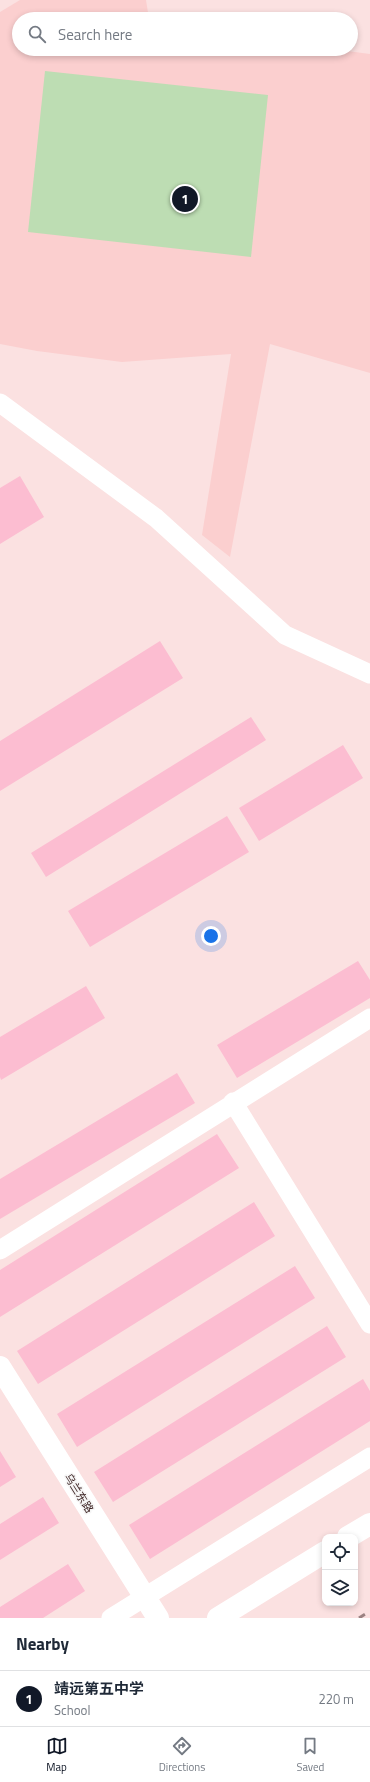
<!DOCTYPE html>
<html lang="en">
<head>
<meta charset="utf-8">
<style>
  :root { --surface:#fff; --page:#f6f6f7; --text:#1f2937; --muted:#747a83; --line:#e0e1e3; --accent:#111827 }
  body { margin:0; font-family:"Titillium Web","Noto Sans SC",sans-serif; background:var(--page); color:var(--text) }
  .controls { position:absolute; right:12px; bottom:12px; display:grid; overflow:hidden; border-radius:8px; box-shadow:0 2px 6px #0003 }
  .controls button { width:36px; height:36px; display:grid; place-items:center; padding:0; border:0; border-bottom:1px solid var(--line); background:var(--surface); color:var(--text); font:20px sans-serif }
  .you { position:absolute; left:211px; top:936px; width:14px; height:14px; margin:-10px; border:3px solid #fff; border-radius:50%; background:#1a73e8; box-shadow:0 0 0 6px #1a73e833 }
  .badge { display:grid; place-items:center; width:26px; height:26px; border-radius:50%; background:var(--accent); color:#fff; font-size:13px; font-weight:700 }
  .pin { position:absolute; translate:-50% -50%; border:2px solid #fff; box-shadow:0 1px 4px #0006 }
  .list { margin:0; padding:0; list-style:none }
  h2 { display:flex; justify-content:space-between; align-items:center; height:52px; margin:0; padding:0 16px; font-size:17px }
  h2 small { font-size:13px; font-weight:400; color:var(--muted) }
  .list li { display:grid; grid-template-columns:26px 1fr auto; gap:12px; align-items:center; box-sizing:border-box; height:56px; padding:0 16px; border-top:1px solid var(--line) }
  .list b { display:block; font-size:15px; white-space:nowrap }
  .list p { margin:0; font-size:13px; white-space:nowrap; color:var(--muted) }
  .list em { font-size:13px; font-style:normal; color:var(--muted) }
  .icon { flex:none; width:22px; height:22px; fill:none; stroke:currentColor; stroke-width:2; stroke-linecap:round; stroke-linejoin:round }
  .map { position:relative; flex:none; width:370px; height:1618px; overflow:hidden }
  .search { position:absolute; background:var(--surface); box-shadow:0 2px 6px #0003; left:12px; right:12px; top:12px; height:44px; display:flex; align-items:center; gap:10px; box-sizing:border-box; padding:0 14px; border-radius:22px; color:var(--muted); font-size:15px }
  .sheet { height:108px; background:var(--surface) }
  nav { display:flex; justify-content:space-around; align-items:center; box-sizing:border-box; height:56px; border-top:1px solid var(--line); background:var(--surface); font-size:11px; color:var(--muted) }
  nav a { display:grid; justify-items:center; gap:2px }
  nav .on { color:var(--accent) }
  .map>svg:first-child { display:block }
</style>
</head>
<body>
<div class="map">
<svg width="370" height="1618" viewBox="0 0 370 1618">
  <rect width="100%" height="100%" fill="#fbe1e1"/>
  <path fill="#fbcfcf" d="M20,0H146L149,19H19V49H332L370,54V373L270,344L230,557L202,535L231,354L122,362L37,351L0,344V12Z"/>
  <path fill="#bdddb3" d="M45,71L268,95L251,257L28,232Z"/>
  <path fill="#fcbdd1" d="M20,476L44,517L0,544V488Z
    M160,641L183,678L0,791V741Z
    M251,717L266,740L46,877L31,853Z
    M343,745L363,778L259,841L239,808Z
    M227,816L249,852L90,947L68,911Z
    M358,961L370,980V998L237,1078L217,1045Z
    M86,986L105,1018L1,1080L0,1077V1037Z
    M177,1073L195,1103L0,1219V1179Z
    M217,1134L239,1168L0,1317V1270Z
    M254,1202L275,1236L38,1384L17,1351Z
    M295,1266L315,1298L77,1447L57,1414Z
    M327,1326L346,1357L113,1502L94,1472Z
    M363,1379L370,1391V1421L150,1559L129,1525Z
    M0,1451L16,1477L0,1487Z
    M43,1497L59,1523L0,1560V1524Z
    M68,1564L85,1591L43,1618H0V1607Z"/>
  <g fill="none" stroke-linecap="round" stroke-linejoin="round">
    <path stroke="#fff" stroke-width="19" d="M0,403L156,518L285,635L370,674
      M233,1102L370,1324
      M0,1250L370,1018
      M111,1618L370,1457"/>
    <path stroke="#fff" stroke-width="22" d="M0,1367L158,1618
      M348,1537L370,1524
      M218,1618L325,1552"/>
    <path stroke="#9b8282" stroke-width="3" stroke-dasharray="7 7" stroke-linecap="butt" d="M359,1618L370,1611"/>
  </g>
  <g text-anchor="middle" stroke-width="3" stroke-linejoin="round" paint-order="stroke">
    <g font-size="11" fill="#3f2727" stroke="#f5f5f5">
      <text transform="translate(79 1493) rotate(58)" y="4">乌兰东路</text>
    </g>
  </g>
</svg>
<div class="controls">
<button><svg class="icon" aria-label="locate" viewBox="0 0 24 24"><circle cx="12" cy="12" r="6"/><path d="M12 2v4M12 18v4M2 12h4M18 12h4"/></svg></button>
<button><svg class="icon" aria-label="layers" viewBox="0 0 24 24"><path d="M12 4l9 5-9 5-9-5zM3 14l9 5 9-5"/></svg></button>
</div>
<div class="you"></div>
<div class="pin badge" style="left:185px;top:199px">1</div>
<div class="search"><svg class="icon" aria-label="search" viewBox="0 0 24 24"><circle cx="10" cy="10" r="6"/><path d="M15 15l6 6"/></svg>Search here</div>
</div>
<section class="sheet">
<h2>Nearby<small></small></h2>
<ul class="list">
<li><span class="badge">1</span><div><b>靖远第五中学</b><p>School</p></div><em>220 m</em></li>
</ul>
</section>
<nav>
<a class="on"><svg class="icon" aria-label="map" viewBox="0 0 24 24"><path d="M3 6l6-2 6 2 6-2v14l-6 2-6-2-6 2zM9 4v14M15 6v14"/></svg>Map</a>
<a><svg class="icon" aria-label="directions" viewBox="0 0 24 24"><path d="M12 3l9 9-9 9-9-9zM9 14v-3h6M13 9l2 2-2 2"/></svg>Directions</a>
<a><svg class="icon" aria-label="saved" viewBox="0 0 24 24"><path d="M7 4h10v16l-5-4-5 4z"/></svg>Saved</a>
</nav>
</body>
</html>
